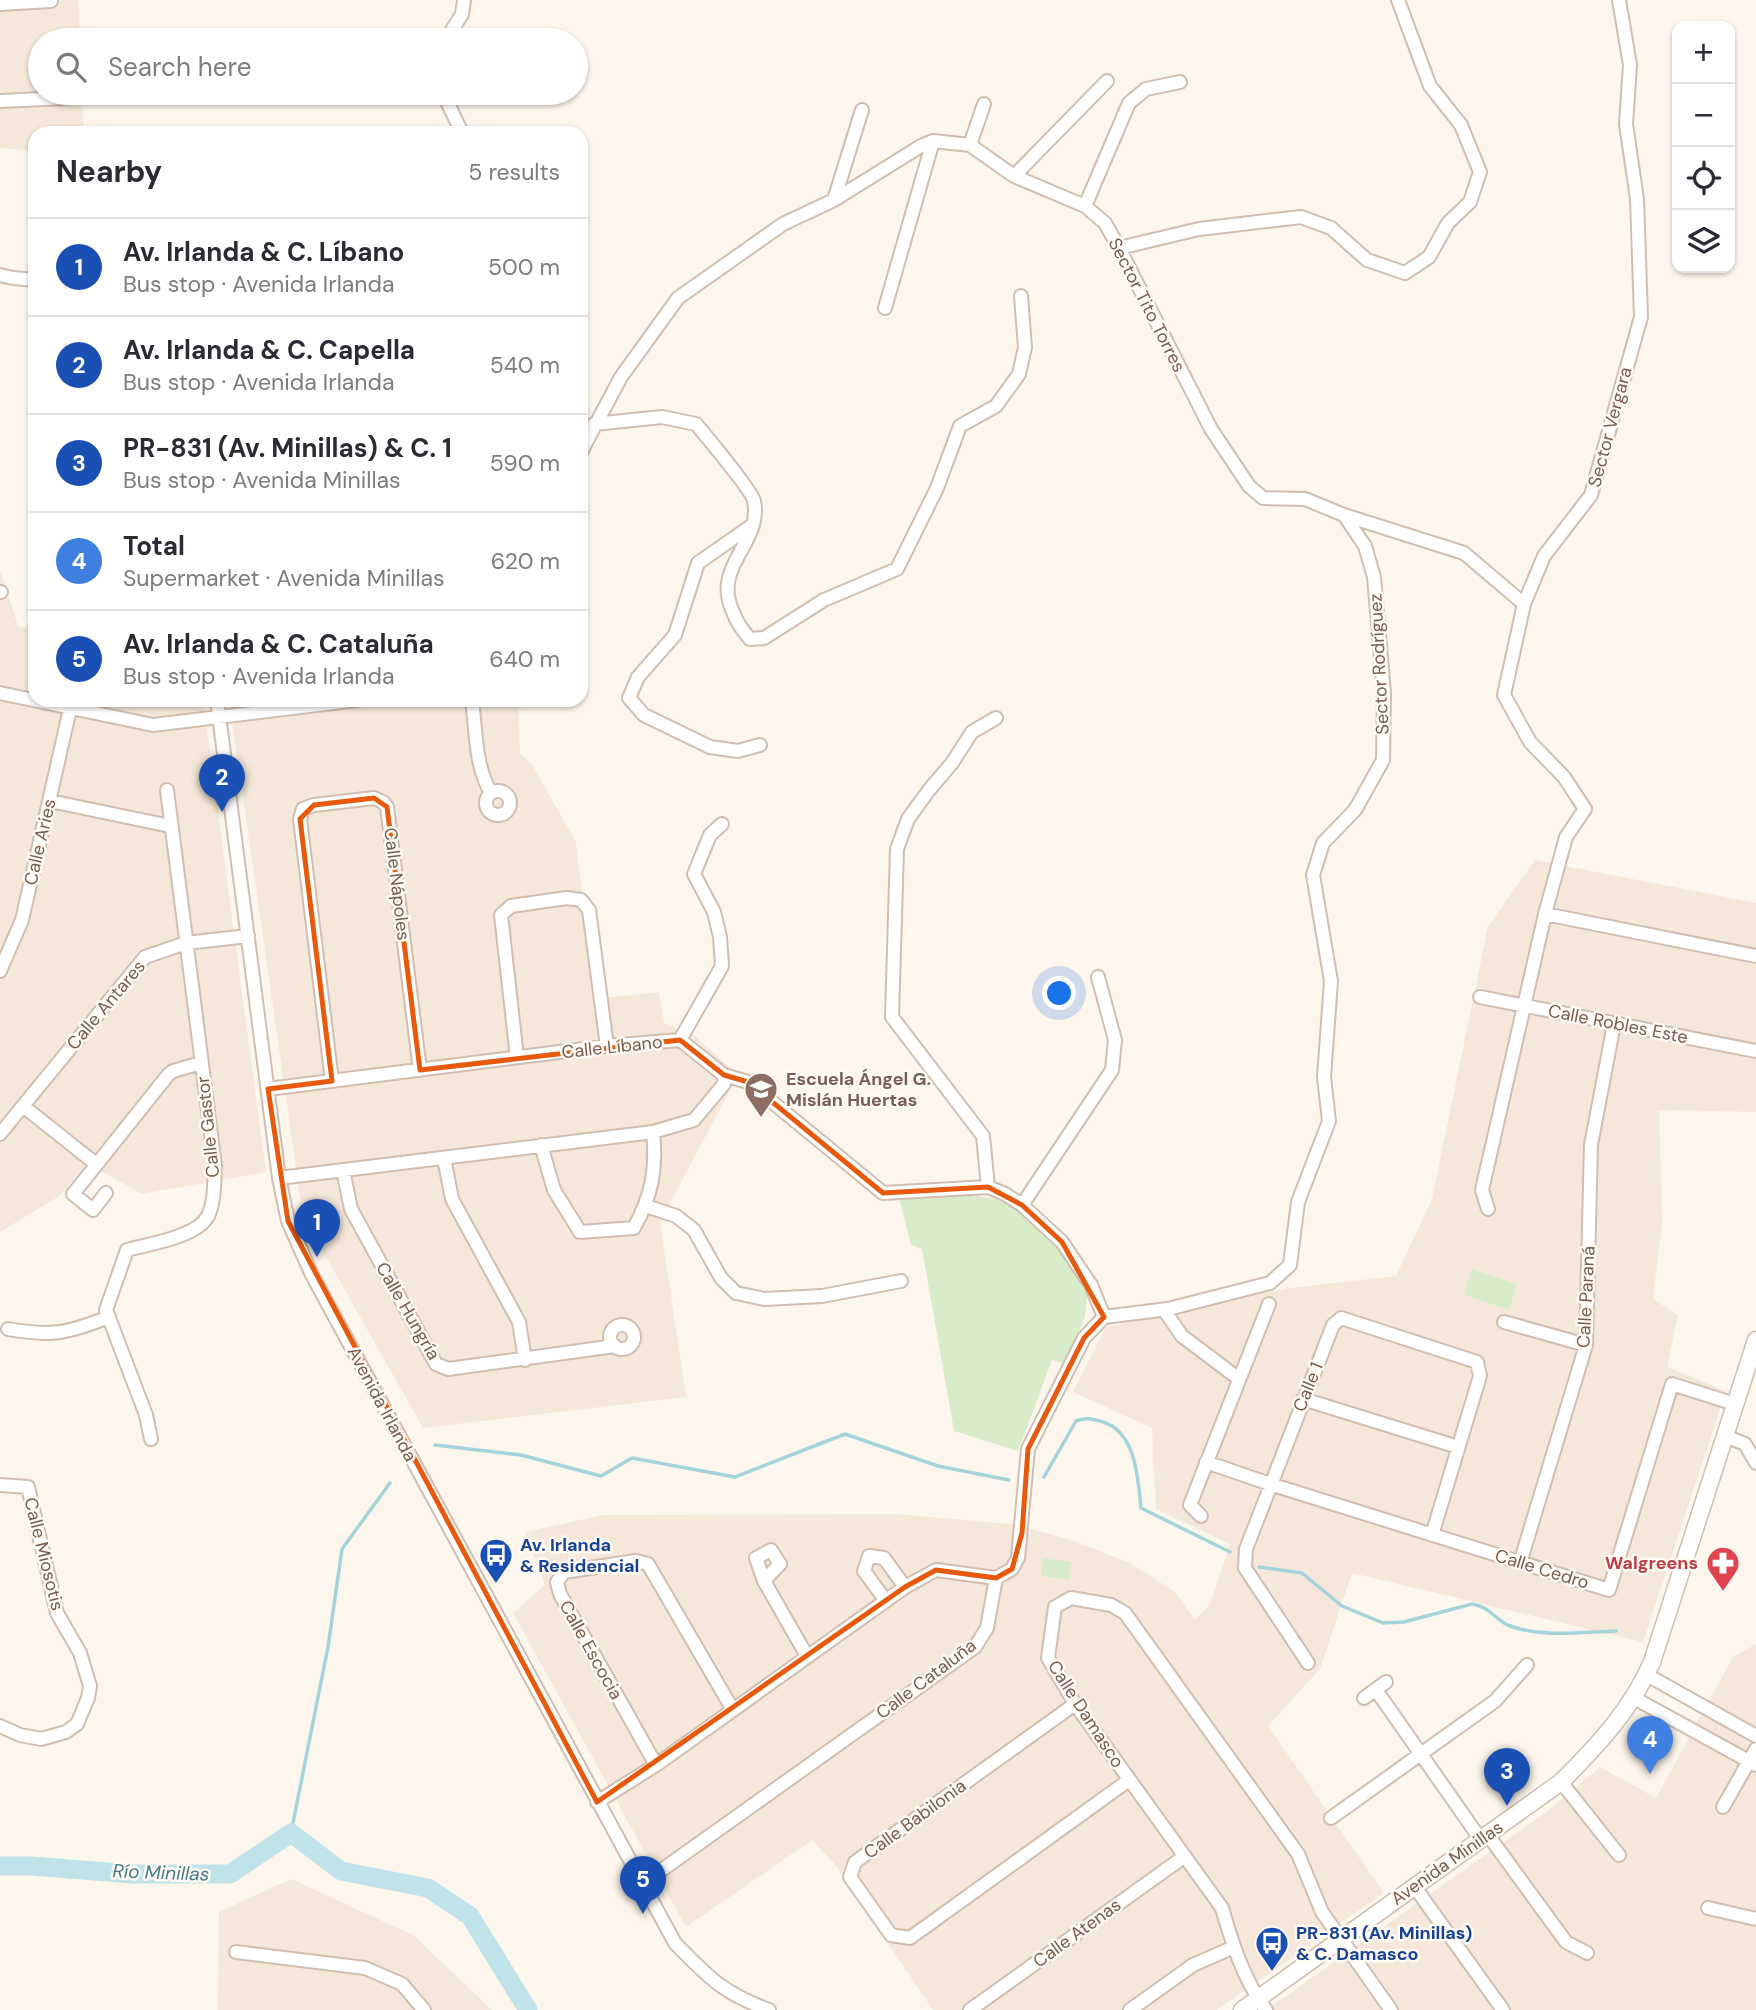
<!DOCTYPE html>
<html lang="en">
<head>
<meta charset="utf-8">
<style>
  :root { --surface:#fff; --page:#f7f7f7; --text:#2b2b33; --muted:#7c7c81; --line:#e1e1e2; --accent:#e76f51 }
  body { margin:0; font-family:"DM Sans",sans-serif; background:var(--page); color:var(--text) }
  .controls { position:absolute; right:21px; top:21px; display:grid; overflow:hidden; border-radius:14px; box-shadow:0 2px 5px #0004 }
  .controls button { width:63px; height:63px; display:grid; place-items:center; padding:0; border:0; border-bottom:2px solid var(--line); background:var(--surface); color:var(--text); font:35px sans-serif }
  .you { position:absolute; left:1060px; top:994px; width:24px; height:24px; margin:-18px; border:5px solid #fff; border-radius:50%; background:#1a73e8; box-shadow:0 0 0 10px #1a73e833 }
  .badge { display:grid; place-items:center; width:46px; height:46px; border-radius:50%; background:var(--accent); color:#fff; font-size:23px; font-weight:700 }
  .pin { position:absolute; translate:-50% -58px; filter:drop-shadow(0 2px 4px #0008) }
  .pin::after { content:''; position:absolute; top:37px; width:24px; height:21px; background:inherit; clip-path:polygon(0 0,100% 0,50% 100%) }
  .list { margin:0; padding:0; list-style:none }
  h2 { display:flex; justify-content:space-between; align-items:center; height:91px; margin:0; padding:0 28px; font-size:30px }
  h2 small { font-size:23px; font-weight:400; color:var(--muted) }
  .list li { display:grid; grid-template-columns:46px 1fr auto; gap:21px; align-items:center; box-sizing:border-box; height:98px; padding:0 28px; border-top:2px solid var(--line) }
  .list b { display:block; font-size:26px; white-space:nowrap }
  .list p { margin:0; font-size:23px; white-space:nowrap; color:var(--muted) }
  .list em { font-size:23px; font-style:normal; color:var(--muted) }
  .icon { flex:none; width:38px; height:38px; fill:none; stroke:currentColor; stroke-width:2; stroke-linecap:round; stroke-linejoin:round }
  .map { position:relative; flex:none; width:1756px; height:2010px; overflow:hidden }
  .search { position:absolute; background:var(--surface); box-shadow:0 2px 5px #0004; left:28px; top:28px; width:560px; height:77px; display:flex; align-items:center; gap:18px; box-sizing:border-box; padding:0 24px; border-radius:38px; color:var(--muted); font-size:26px }
  .panel { position:absolute; background:var(--surface); box-shadow:0 2px 5px #0004; left:28px; top:126px; width:560px; height:581px; border-radius:21px }
  .map>svg:first-child { display:block }
</style>
</head>
<body>
<div class="map">
<svg width="1756" height="2010" viewBox="0 0 1756 2010">
  <rect width="100%" height="100%" fill="#fdf6ec"/>
  <path fill="#f5e8da" d="M0,0H78L80,40H40V93H82L84,133H35V151L0,148Z
    M0,570L18,626L35,630V700H203L266,1172L142,1194L87,1163L58,1197L0,1232Z
    M229,700H518L520,754L531,763L576,842L595,999L659,992L664,1023L692,1033L738,1075L660,1222L686,1397L423,1428L303,1216Z
    M1535,860L1756,903V1112L1659,1110L1662,1222L1653,1299L1678,1315L1667,1367L1726,1391L1643,1642L1352,1573L1320,1669L1268,1726L1384,1893L1217,2010H933L833,1862L812,1840L686,1927L513,1613L545,1585L525,1532L604,1515L896,1514L1011,1524L1071,1540L1130,1563L1175,1592L1195,1620L1210,1604L1230,1544L1156,1509L1152,1428L1073,1392L1106,1327L1289,1288L1396,1276L1432,1199L1488,927Z
    M1756,1644V2010H1266L1549,1810L1600,1767L1656,1798L1733,1657Z
    M291,1879L413,1935L492,2010H218L219,1912Z"/>
  <path fill="#d8ecc9" d="M970,1195L1001,1200L1014,1206L1051,1237L1084,1287L1087,1294L1085,1317L1065,1363L1052,1360L1018,1451L954,1431L922,1249L911,1245L899,1198Z
    M1472,1269L1517,1284L1509,1310L1464,1295Z
    M1043,1558L1071,1562L1069,1580L1041,1576Z"/>
  <g fill="none" stroke-linecap="round" stroke-linejoin="round">
    <path stroke="#a5d3da" stroke-width="3.5" d="M435,1445L521,1455L601,1476L632,1458L735,1477L845,1434L938,1466L1009,1480
      M1044,1477L1076,1421C1087,1417 1092,1419 1103,1422C1136,1432 1138,1479 1141,1508L1230,1552
      M1259,1567L1302,1573L1342,1606L1383,1623L1404,1622L1472,1604C1492,1607 1494,1620 1510,1626C1543,1638 1582,1632 1616,1631
      M291,1833L328,1647L342,1549L390,1483"/>
    <path stroke="#bfe3e8" stroke-width="19" d="M0,1866H32L133,1874H230L291,1833L341,1871L428,1888L470,1916L528,2010"/>
    <defs>
      <path id="minor" d="M0,4L51,1
        M446,40L462,14L464,0
        M443,93L462,133
        M0,101L66,98
        M970,145L984,104
        M1014,176L1107,81
        M834,200L862,110
        M1085,206L1129,103L1146,89L1180,82
        M1119,248L1199,229L1301,217L1331,228L1367,260L1405,273L1429,257L1448,223L1470,202L1480,172L1461,125L1430,86L1398,0
        M0,275L13,278L35,280
        M885,308L933,141
        M594,424L662,417L696,424C706,436 752,491 754,501C763,543 711,566 733,612C737,623 742,630 750,639L764,638L824,600L897,569L937,488L960,426L996,406L1019,374L1025,347L1021,296
        M581,452L621,377L678,298L783,224L834,200L921,146L933,141L970,145L1014,176L1085,206L1105,223L1119,248L1211,429L1249,486L1263,498L1305,499L1344,515L1464,553L1524,604
        M751,526L698,563L675,635L638,677L629,698L644,715L710,747L738,751L760,745
        M0,592H1
        M0,693L153,725L358,700
        M217,700L279,1178L288,1221L312,1275L675,1943C709,1978 723,1993 769,2010
        M472,700C476,731 475,766 491,793
        M486 803a12 12 0 1 1 24 0a12 12 0 1 1-24 0Z
        M50,801L170,826
        M1545,914L1756,956
        M0,971L22,920L70,709
        M1480,997L1756,1051
        M680,1040L722,966L720,937L714,912L694,874L710,835L722,824
        M517,1057L501,915L511,906L567,898L581,900L589,910L607,1046
        M724,1075L748,1082L883,1193L988,1187L1005,1194L1022,1205L1062,1242L1091,1285L1104,1317
        M332,1081L300,819L303,809L314,805L374,798L383,802L387,807L420,1070
        M268,1089L607,1046L680,1040L724,1075V1084L694,1120L653,1132L279,1178
        M23,1106L96,1164
        M0,1134L145,957L186,943L248,936
        M541,1145L554,1190L580,1232L634,1228C652,1195 657,1168 653,1132
        M444,1158L452,1199L519,1322L525,1360
        M343,1170L351,1209L436,1364L448,1369L615,1346
        M988,1187L983,1136L892,1017L897,849L908,819L929,790L952,763L972,732L996,718
        M106,1193L93,1210L73,1194L168,1075L173,1071L201,1063
        M1022,1205L1112,1070L1115,1040L1098,977
        M646,1206L676,1216L694,1230L721,1278L736,1293L764,1299L822,1296L901,1281
        M1488,1209L1482,1190L1545,914L1566,837L1585,809L1564,777L1530,742L1504,695L1524,604L1544,556L1591,495L1641,317L1637,199L1626,124L1630,65L1619,0
        M1164,1310L1182,1336L1239,1379
        M1104,1317L1168,1309L1270,1283L1290,1265L1298,1202L1329,1121L1324,1077L1331,981L1313,875L1323,843L1355,810L1383,760L1384,693L1374,577L1365,546L1344,515
        M1504,1322L1586,1345
        M610 1337a12 12 0 1 1 24 0a12 12 0 1 1-24 0Z
        M8,1329C52,1337 68,1333 109,1317
        M1303,1399L1458,1447
        M1725,1436L1745,1444L1756,1463
        M151,1439L146,1415L106,1310L127,1250C149,1244 197,1237 208,1216C215,1201 214,1182 215,1166L167,790
        M1206,1462L1270,1484L1609,1590L1672,1384L1735,1404
        M0,1485L28,1487L57,1613L80,1653L90,1686L88,1698L77,1724L66,1732L41,1739L20,1735L0,1726
        M1201,1516L1190,1505L1269,1304
        M1520,1563L1586,1345L1591,1145L1614,1024
        M996,1578L1012,1569L1018,1558L1028,1449L1084,1338L1104,1317
        M764,1581L780,1564L771,1550L756,1558L764,1581L807,1656
        M886,1601L864,1571L869,1556L884,1558L905,1587
        M1308,1663L1245,1568L1246,1549L1333,1325L1341,1318L1477,1362L1480,1376L1432,1535
        M1647,1675L1756,1736
        M1376,1690L1481,1840
        M1364,1698L1386,1682
        M1634,1698L1756,1765
        M1075,1704L855,1862L850,1877L891,1935L910,1938L1129,1780
        M656,1765L560,1594L557,1582L564,1572L636,1561L648,1564L733,1710
        M1561,1782L1619,1855
        M597,1802L656,1765L905,1587L936,1570L996,1578
        M1723,1807L1756,1749
        M1331,1818L1495,1701L1527,1665
        M1488,1835L1566,1942L1587,1953
        M642,1884L975,1647L987,1628L996,1578
        M1414,1886L1503,2010
        M1708,1908L1756,1919
        M236,1952L365,1968L402,1984L424,2010
        M970,2010L1185,1856
        M1130,2010L1193,1965L1234,1947
        M1266,2010C1244,1980 1232,1943 1222,1908L1075,1704L1048,1658L1055,1607L1071,1598L1111,1605L1125,1613L1298,1854L1322,1912L1391,2010"/>
      <path id="tertiary" d="M1242,2010L1561,1782C1598,1745 1631,1710 1652,1662L1756,1340"/>
    </defs>
    <use href="#minor" stroke="#d1beb0" stroke-width="16"/>
    <use href="#tertiary" stroke="#d1beb0" stroke-width="19"/>
    <use href="#minor" stroke="#fff" stroke-width="12"/>
    <use href="#tertiary" stroke="#fff" stroke-width="16"/>
  </g>
  <path fill="none" stroke="#e8590c" stroke-width="5" stroke-linejoin="round" d="M374,798L387,807L420,1070L680,1040L724,1075L748,1082L883,1193L988,1187L1022,1205L1062,1242L1104,1317L1084,1338L1028,1449L1022,1533L1012,1569L996,1578L936,1570L905,1587L597,1802L288,1221L268,1089L332,1081L300,819L314,805Z"/>
  <defs>
    <symbol id="school-pin" viewBox="-11 -11 22 30"><path d="M0 17L-7.5 6A9.5 9.5 0 1 1 7.5 6Z" fill="#8d6e63" stroke="#fffaf3"/><path d="M0-5L7-2L0 1L-7-2ZM-4 1L0 2.5L4 1V4Q0 6-4 4Z" fill="#fff"/></symbol>
    <symbol id="bus-pin" viewBox="-11 -11 22 30"><path d="M0 17L-7.5 6A9.5 9.5 0 1 1 7.5 6Z" fill="#1a4fb4" stroke="#fffaf3"/><path d="M-5-6H5V4H4V6H2V4H-2V6H-4V4H-5ZM-3.5-4V0h7V-4ZM-3.5 1.2v1.5H-2V1.2ZM2 1.2v1.5H3.5V1.2Z" fill="#fff"/></symbol>
    <symbol id="pharmacy-pin" viewBox="-11 -11 22 30"><path d="M0 17L-7.5 6A9.5 9.5 0 1 1 7.5 6Z" fill="#e0444e" stroke="#fffaf3"/><path d="M-2-6h4v4h4v4h-4v4h-4v-4h-4v-4h4Z" fill="#fff"/></symbol>
  </defs>
  <g fill-rule="evenodd">
    <use href="#school-pin" x="742" y="1070" width="38" height="52"/>
    <use href="#bus-pin" x="477" y="1536" width="38" height="52"/>
    <use href="#pharmacy-pin" x="1704" y="1544" width="38" height="52"/>
    <use href="#bus-pin" x="1253" y="1924" width="38" height="52"/>
  </g>
  <g text-anchor="middle" stroke-width="5" stroke-linejoin="round" paint-order="stroke">
    <g font-size="18" fill="#7a5c4d" stroke="#fffaf3">
      <text transform="translate(1147 305) rotate(63)" y="6">Sector Tito Torres</text>
      <text transform="translate(1610 427) rotate(-75)" y="6">Sector Vergara</text>
      <text transform="translate(1379 664) rotate(-93)" y="6">Sector Rodríguez</text>
      <text transform="translate(40 842) rotate(-77)" y="6">Calle Aries</text>
      <text transform="translate(397 884) rotate(83)" y="6">Calle Nápoles</text>
      <text transform="translate(106 1005) rotate(-50)" y="6">Calle Antares</text>
      <text transform="translate(1618 1024) rotate(11)" y="6">Calle Robles Este</text>
      <text transform="translate(612 1047) rotate(-6)" y="6">Calle Líbano</text>
      <text transform="translate(208 1127) rotate(-96)" y="6">Calle Gastor</text>
      <text transform="translate(1586 1297) rotate(-87)" y="6">Calle Paraná</text>
      <text transform="translate(408 1311) rotate(60)" y="6">Calle Hungría</text>
      <text transform="translate(1308 1387) rotate(-68)" y="6">Calle 1</text>
      <text transform="translate(382 1404) rotate(62)" y="6">Avenida Irlanda</text>
      <text transform="translate(44 1554) rotate(76)" y="6">Calle Miosotis</text>
      <text transform="translate(1542 1569) rotate(17)" y="6">Calle Cedro</text>
      <text transform="translate(591 1650) rotate(61)" y="6">Calle Escocia</text>
      <text transform="translate(926 1679) rotate(-37)" y="6">Calle Cataluña</text>
      <text transform="translate(1086 1714) rotate(57)" y="6">Calle Damasco</text>
      <text transform="translate(915 1819) rotate(-36)" y="6">Calle Babilonia</text>
      <text transform="translate(1447 1863) rotate(-35)" y="6">Avenida Minillas</text>
      <text transform="translate(1077 1933) rotate(-36)" y="6">Calle Atenas</text>
    </g>
    <g font-size="18" font-weight="bold" fill="#785e54" stroke="#fffaf3" text-anchor="start">
      <text x="786" y="1085">Escuela Ángel G.<tspan x="786" dy="21">Mislán Huertas</tspan></text>
    </g>
    <g font-size="18" font-weight="bold" fill="#164399" stroke="#fffaf3" text-anchor="start">
      <text x="520" y="1551">Av. Irlanda<tspan x="520" dy="21">&amp; Residencial</tspan></text>
      <text x="1296" y="1939">PR-831 (Av. Minillas)<tspan x="1296" dy="21">&amp; C. Damasco</tspan></text>
    </g>
    <g font-size="18" font-weight="bold" fill="#be3a42" stroke="#fffaf3" text-anchor="end">
      <text x="1698" y="1569">Walgreens</text>
    </g>
    <g font-size="19" font-style="italic" fill="#437c86" stroke="#fffaf3">
      <text transform="translate(161 1872) rotate(2)" y="7">Río Minillas</text>
    </g>
  </g>
</svg>
<div class="controls">
<button>+</button>
<button>−</button>
<button><svg class="icon" aria-label="locate" viewBox="0 0 24 24"><circle cx="12" cy="12" r="6"/><path d="M12 2v4M12 18v4M2 12h4M18 12h4"/></svg></button>
<button><svg class="icon" aria-label="layers" viewBox="0 0 24 24"><path d="M12 4l9 5-9 5-9-5zM3 14l9 5 9-5"/></svg></button>
</div>
<div class="you"></div>
<div class="pin badge" style="left:317px;top:1257px;background:#1a4fb4">1</div>
<div class="pin badge" style="left:222px;top:812px;background:#1a4fb4">2</div>
<div class="pin badge" style="left:1507px;top:1806px;background:#1a4fb4">3</div>
<div class="pin badge" style="left:1650px;top:1774px;background:#3f7fe0">4</div>
<div class="pin badge" style="left:643px;top:1914px;background:#1a4fb4">5</div>
<div class="search"><svg class="icon" aria-label="search" viewBox="0 0 24 24"><circle cx="10" cy="10" r="6"/><path d="M15 15l6 6"/></svg>Search here</div>
<section class="panel">
<h2>Nearby<small>5 results</small></h2>
<ul class="list">
<li><span class="badge" style="background:#1a4fb4">1</span><div><b>Av. Irlanda &amp; C. Líbano</b><p>Bus stop · Avenida Irlanda</p></div><em>500 m</em></li>
<li><span class="badge" style="background:#1a4fb4">2</span><div><b>Av. Irlanda &amp; C. Capella</b><p>Bus stop · Avenida Irlanda</p></div><em>540 m</em></li>
<li><span class="badge" style="background:#1a4fb4">3</span><div><b>PR-831 (Av. Minillas) &amp; C. 1</b><p>Bus stop · Avenida Minillas</p></div><em>590 m</em></li>
<li><span class="badge" style="background:#3f7fe0">4</span><div><b>Total</b><p>Supermarket · Avenida Minillas</p></div><em>620 m</em></li>
<li><span class="badge" style="background:#1a4fb4">5</span><div><b>Av. Irlanda &amp; C. Cataluña</b><p>Bus stop · Avenida Irlanda</p></div><em>640 m</em></li>
</ul>
</section>
</div>
</body>
</html>
